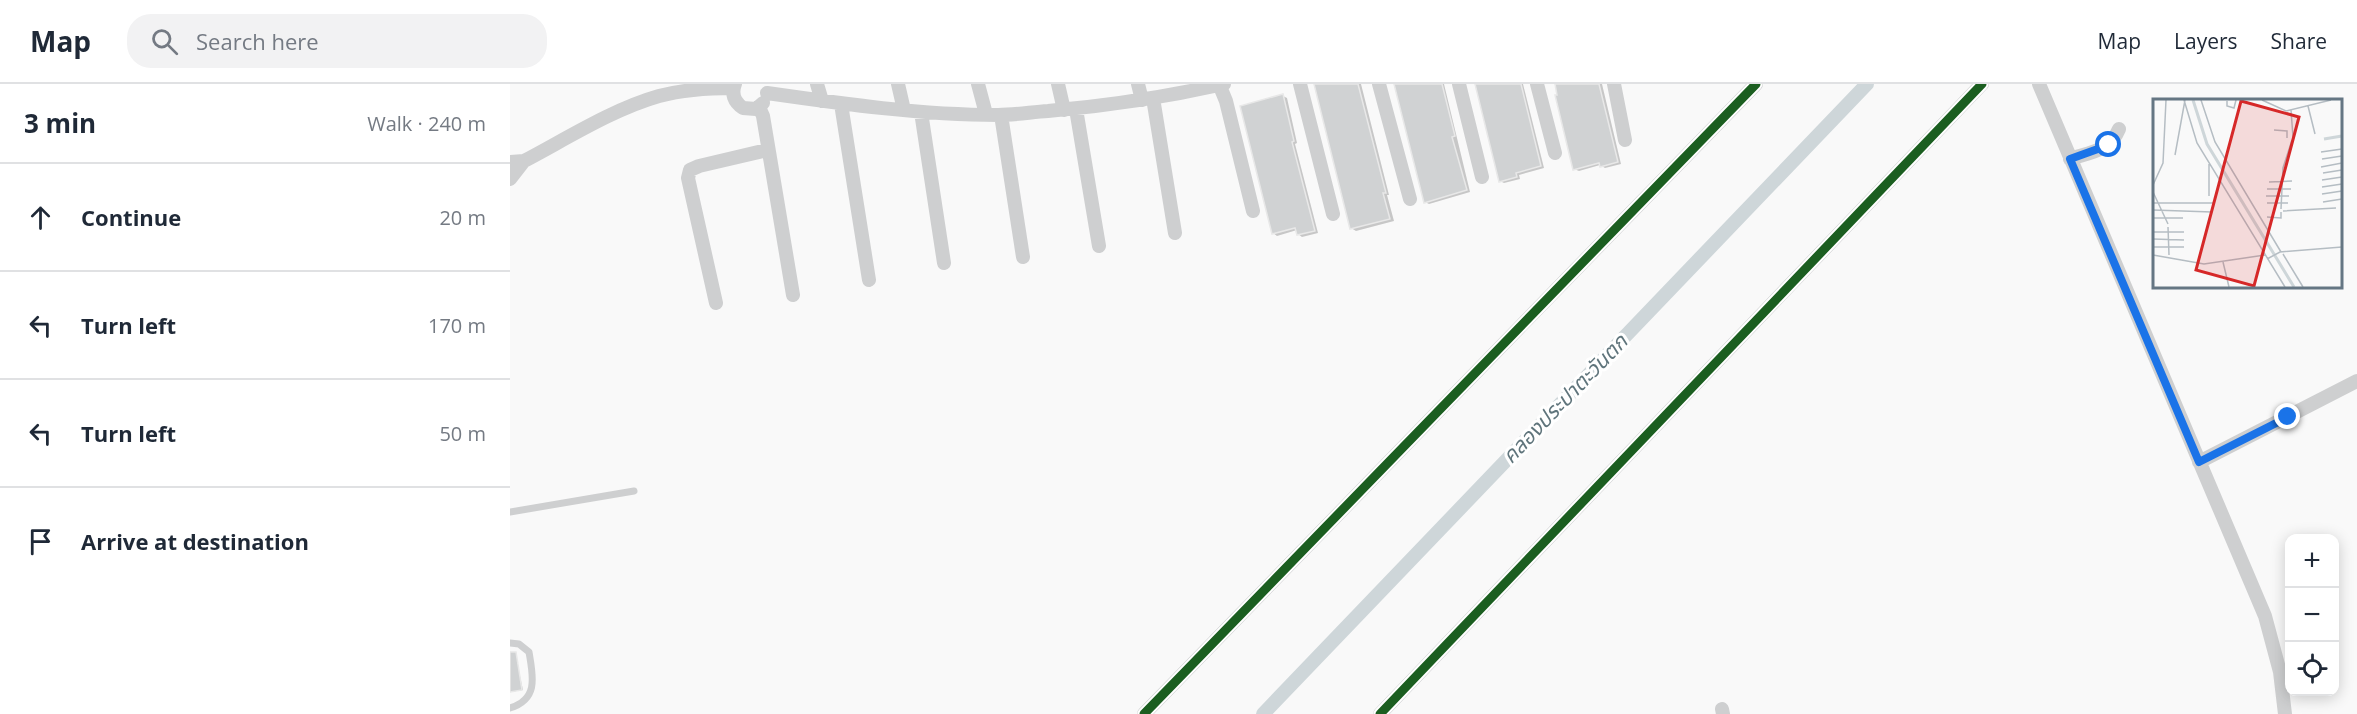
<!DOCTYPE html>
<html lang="en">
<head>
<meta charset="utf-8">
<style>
  :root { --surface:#fff; --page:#f2f2f3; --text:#1f2937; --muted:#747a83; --line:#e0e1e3 }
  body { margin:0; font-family:"Open Sans","Noto Sans Thai",sans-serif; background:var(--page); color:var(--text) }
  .controls { position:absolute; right:18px; bottom:18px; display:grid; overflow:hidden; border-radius:12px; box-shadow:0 3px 15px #0003 }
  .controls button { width:54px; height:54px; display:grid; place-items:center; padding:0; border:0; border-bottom:2px solid var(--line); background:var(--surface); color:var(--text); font:30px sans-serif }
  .stop { position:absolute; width:18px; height:18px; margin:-14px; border:4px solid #1a73e8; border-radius:50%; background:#fff }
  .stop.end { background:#1a73e8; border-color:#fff; box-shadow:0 2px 6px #0008 }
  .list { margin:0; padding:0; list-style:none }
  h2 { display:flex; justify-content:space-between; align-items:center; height:78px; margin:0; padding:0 24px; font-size:26px }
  h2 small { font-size:20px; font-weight:400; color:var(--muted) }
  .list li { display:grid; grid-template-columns:39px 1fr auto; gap:18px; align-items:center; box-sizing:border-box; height:108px; padding:0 24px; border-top:2px solid var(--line) }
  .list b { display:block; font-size:22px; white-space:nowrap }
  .list em { font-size:20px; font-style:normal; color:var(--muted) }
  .icon { flex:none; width:33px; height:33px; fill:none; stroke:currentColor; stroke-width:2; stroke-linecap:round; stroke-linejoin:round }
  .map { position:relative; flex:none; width:1847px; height:630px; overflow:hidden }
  header { display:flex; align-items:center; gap:36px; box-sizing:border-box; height:84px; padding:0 30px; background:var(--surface); border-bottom:2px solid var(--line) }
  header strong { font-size:28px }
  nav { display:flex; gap:33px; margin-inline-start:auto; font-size:21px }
  .search { width:420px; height:54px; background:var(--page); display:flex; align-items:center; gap:15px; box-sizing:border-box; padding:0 21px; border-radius:24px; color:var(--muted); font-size:22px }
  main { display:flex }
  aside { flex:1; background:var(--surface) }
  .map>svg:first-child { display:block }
</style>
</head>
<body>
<header>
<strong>Map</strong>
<div class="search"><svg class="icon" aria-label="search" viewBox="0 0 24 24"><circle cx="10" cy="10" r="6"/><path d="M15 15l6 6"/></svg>Search here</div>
<nav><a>Map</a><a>Layers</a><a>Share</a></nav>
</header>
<main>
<aside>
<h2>3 min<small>Walk · 240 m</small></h2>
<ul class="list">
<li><svg class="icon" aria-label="ahead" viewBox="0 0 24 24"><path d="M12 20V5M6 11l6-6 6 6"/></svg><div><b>Continue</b></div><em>20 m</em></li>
<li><svg class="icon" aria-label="left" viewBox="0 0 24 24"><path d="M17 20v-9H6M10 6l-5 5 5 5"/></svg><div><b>Turn left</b></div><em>170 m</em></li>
<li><svg class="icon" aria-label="left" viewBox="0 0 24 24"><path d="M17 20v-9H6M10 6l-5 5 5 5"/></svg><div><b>Turn left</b></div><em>50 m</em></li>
<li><svg class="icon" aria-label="arrive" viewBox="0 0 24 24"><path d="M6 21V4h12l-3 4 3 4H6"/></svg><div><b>Arrive at destination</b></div></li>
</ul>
</aside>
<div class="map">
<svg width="1847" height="630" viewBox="0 0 1847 630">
  <rect width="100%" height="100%" fill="#f9f9f9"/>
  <path fill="#0003" d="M806,0H851L879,111H877L884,137L846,147L841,144Z
    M885,0H934L960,108L919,120L915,118Z
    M966,0H1013L1034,84L1009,91L1010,95L994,99L990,97Z
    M1045,0H1092L1111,80L1095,84L1090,81L1069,87L1064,85Z
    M773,12L777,14L787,59L785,60L808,149L792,153L788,150L787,146L767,152L763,149Z
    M8,583L13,606L0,608V584Z"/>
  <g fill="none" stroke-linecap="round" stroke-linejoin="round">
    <path stroke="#ced6d9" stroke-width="14" d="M753,630L1357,0"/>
  </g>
  <path fill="#d0d2d3" stroke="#e8e8e8" stroke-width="1.5" d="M804,0H848L876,109H873L880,135L840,145Z
    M884,0H932L945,52L942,53L957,106L914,119Z
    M965,0H1011L1031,82L1006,89L1007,93L989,98Z
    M1045,0H1089L1108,78L1090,83L1089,79L1063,86L1045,11H1047Z
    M773,10L784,57L782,58L805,147L787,151L785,144L762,150L730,22Z
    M0,568H6L12,606L0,608Z"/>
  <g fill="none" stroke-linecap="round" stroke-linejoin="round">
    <path stroke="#cecfd0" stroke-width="7" d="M0,428L124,407
      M0,559L9,560L19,568C23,592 29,615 0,624"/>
    <path stroke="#cecfd0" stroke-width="14" d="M225,0C221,10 224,18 233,24L246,25L253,19
      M307,0L312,17
      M388,0L394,26
      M468,0L476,30
      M548,0L554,26
      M628,0L632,16
      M709,0L716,17L743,127
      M790,0L823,130
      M869,0L900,115
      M949,0L972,93
      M1027,0L1045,69
      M1104,0L1115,56
      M1529,0L1755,532L1770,588L1775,630
      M257,9C334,20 411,31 488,31C505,31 522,28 538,27C597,22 656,13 714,0
      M643,14L665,149
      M331,20L359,196
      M249,23L253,32L283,211
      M566,25L589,162
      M411,28L434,179
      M491,31L513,173
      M1560,75C1581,68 1600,67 1609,45
      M0,78L14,77C56,55 103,25 149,12C172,6 200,4 223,4
      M0,95L14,77
      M206,219L178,94L180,86L189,82L257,66
      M1689,378L1847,297
      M1212,625L1213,630
      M634,630L1246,0
      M870,630L1472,0"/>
    <defs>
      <path id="cycleway" d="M634,630L1246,0
        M870,630L1472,0"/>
    </defs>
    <use href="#cycleway" stroke="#fff" stroke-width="13"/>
    <use href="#cycleway" stroke="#1b5e20" stroke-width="9"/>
  </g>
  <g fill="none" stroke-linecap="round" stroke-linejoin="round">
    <path stroke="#1a73e8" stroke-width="8" d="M1599,61L1560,75L1689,378L1778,333"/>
  </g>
  <g text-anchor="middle" stroke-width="6" stroke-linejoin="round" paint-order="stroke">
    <g font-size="21" font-style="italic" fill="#60757c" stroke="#fff">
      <text transform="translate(1055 315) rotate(-46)" y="7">คลองประปาตะวันตก</text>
    </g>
  </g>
  <g transform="translate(1643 15)">
    <rect width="189" height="189" fill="#f9f9f9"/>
    <path fill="none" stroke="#ced6d9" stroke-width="3" d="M40,1L54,45L141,188M171,40L189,37"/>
    <path fill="none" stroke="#b5bdc3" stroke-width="1.5" d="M31,1L44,44L132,188M48,1L62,43L128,153M109,1L133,12L178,1M74,2V7L81,9L83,1M155,7L162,35M138,11L140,38M121,31L134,32V39M168,53L189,50M22,56L32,1M169,60L189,57M168,68L189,64M170,74L189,71M169,81L189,78M116,83L139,82M0,86L10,64L13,1M169,88L189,85M114,90H138M0,93L15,125M169,95L189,92M56,97V65M113,97H136M170,103L189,100M0,104H60M114,104H135M128,110L130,69L139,41M0,111L59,113M130,112L183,109M114,118L128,119V113M0,119H30M15,128L16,156M0,133H31M0,140L31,141M1,148H31M130,155L150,188M0,156L51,165L112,156M114,160L127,153L189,148M70,163L76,188"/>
    <path fill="#d62828" fill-opacity="0.15" stroke="#d62828" stroke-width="3" d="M88,2L146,18L101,187L43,171Z"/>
    <rect width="189" height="189" fill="none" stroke="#657683" stroke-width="3"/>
  </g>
</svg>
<div class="controls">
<button>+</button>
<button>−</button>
<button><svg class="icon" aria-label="locate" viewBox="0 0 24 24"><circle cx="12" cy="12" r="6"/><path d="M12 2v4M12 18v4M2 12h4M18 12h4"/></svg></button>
</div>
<div class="stop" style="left:1599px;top:61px"></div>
<div class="stop end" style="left:1778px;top:333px"></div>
</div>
</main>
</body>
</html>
